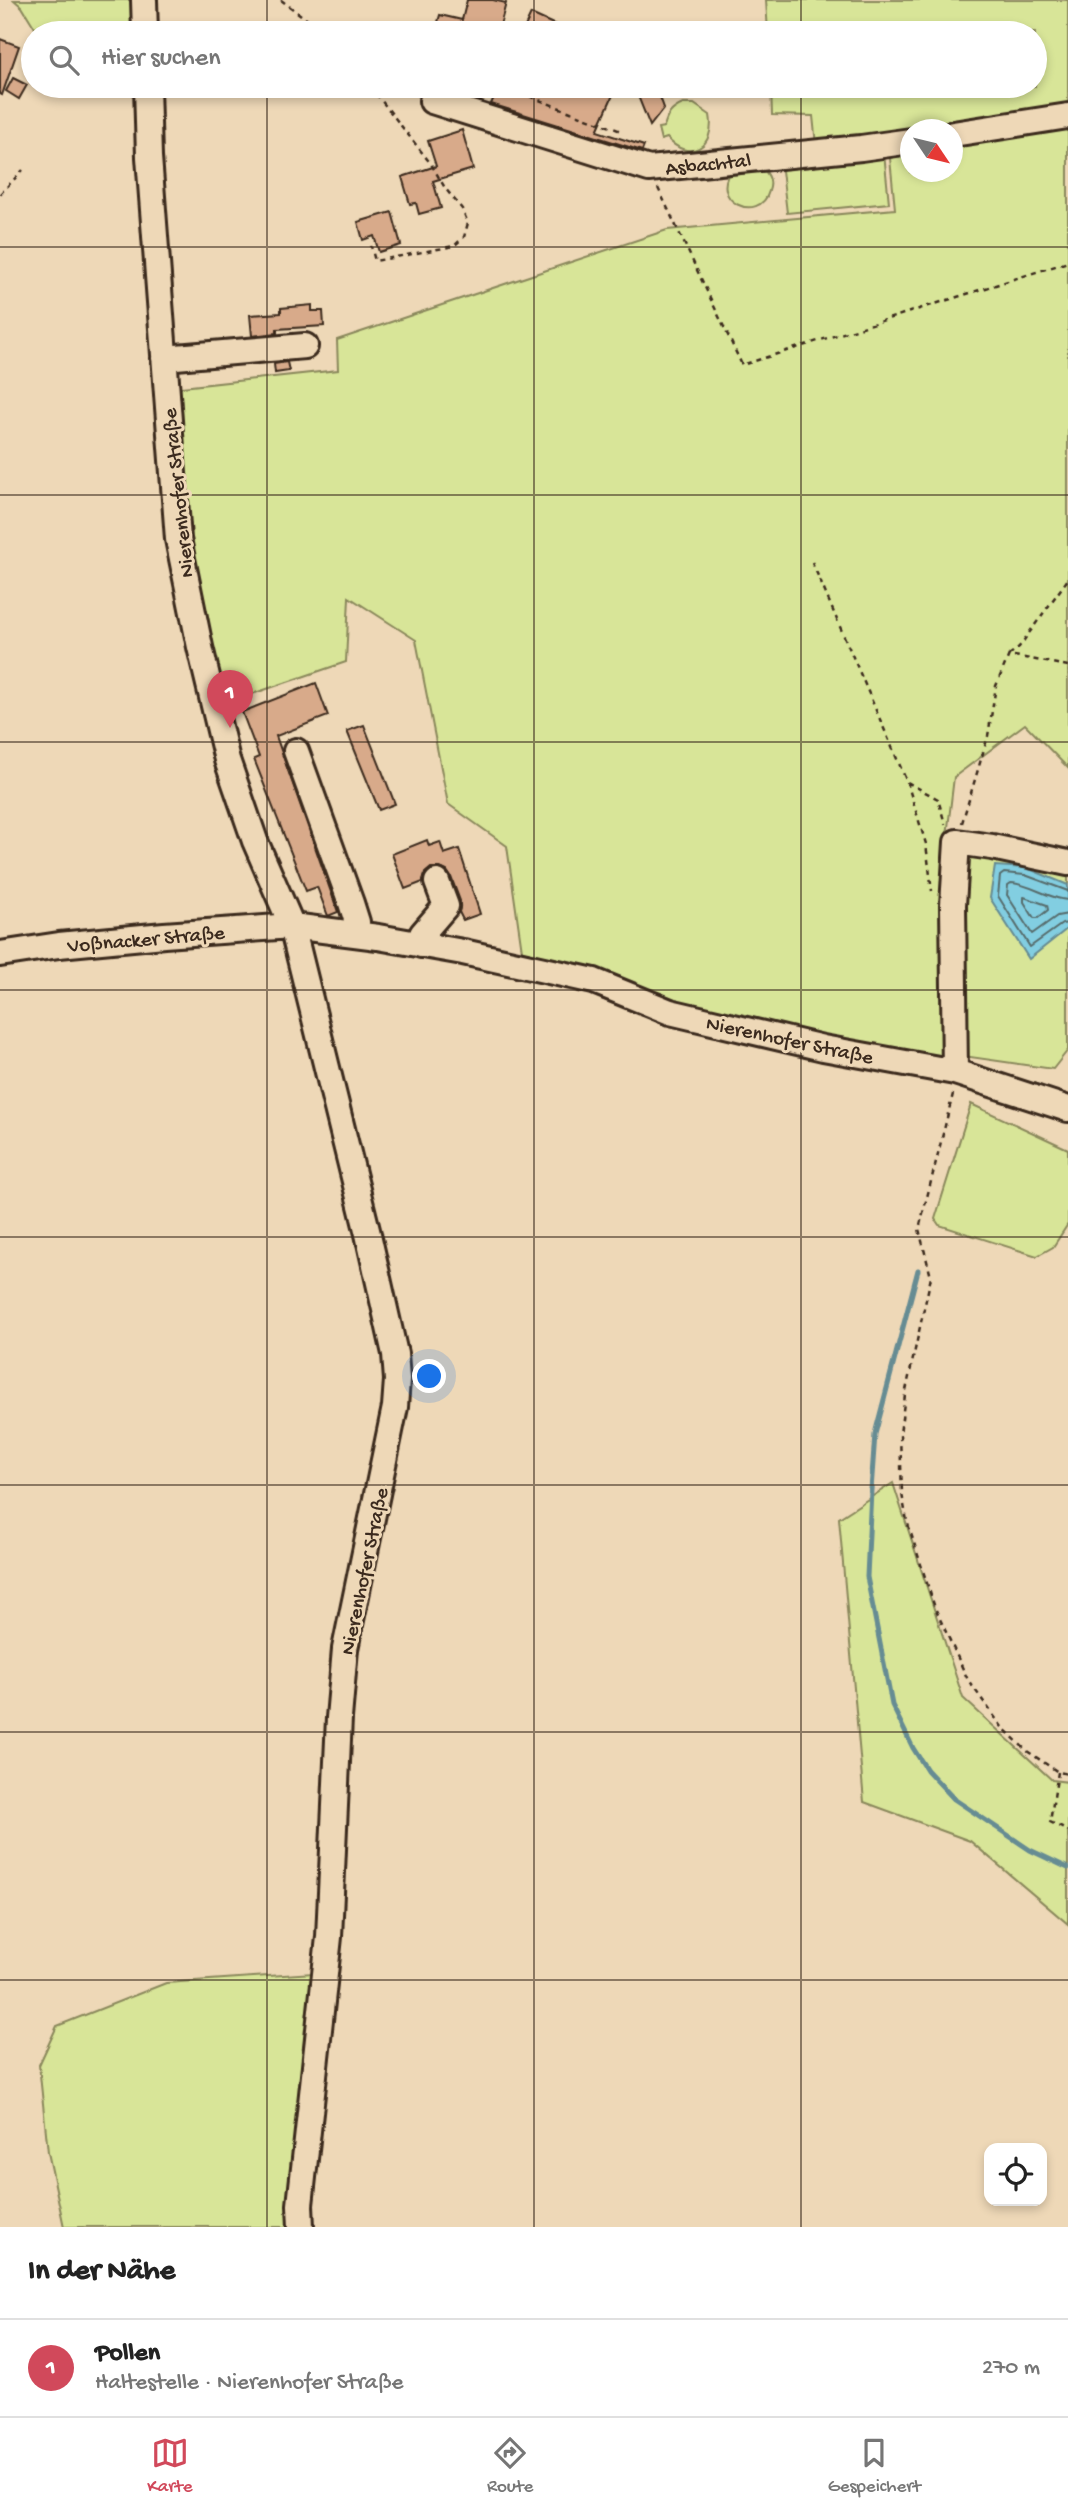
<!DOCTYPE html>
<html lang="de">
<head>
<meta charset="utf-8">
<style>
  :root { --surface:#fff; --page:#f6f6f6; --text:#222; --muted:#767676; --line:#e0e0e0; --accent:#d1495b }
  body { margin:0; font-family:"Gochi Hand",sans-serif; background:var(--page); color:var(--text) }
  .controls { position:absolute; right:21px; bottom:21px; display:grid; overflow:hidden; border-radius:14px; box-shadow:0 4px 10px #0003 }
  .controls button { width:63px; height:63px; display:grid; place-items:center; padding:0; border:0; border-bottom:2px solid var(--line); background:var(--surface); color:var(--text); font:35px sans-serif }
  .compass { position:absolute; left:900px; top:119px; width:63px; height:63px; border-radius:50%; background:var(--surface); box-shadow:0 4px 10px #0003; rotate:125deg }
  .you { position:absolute; left:430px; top:1377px; width:24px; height:24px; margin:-18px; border:5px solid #fff; border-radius:50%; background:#1a73e8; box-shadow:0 0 0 10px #1a73e833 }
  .badge { display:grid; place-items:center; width:46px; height:46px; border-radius:50%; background:var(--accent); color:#fff; font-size:23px; font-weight:700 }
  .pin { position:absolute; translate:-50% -58px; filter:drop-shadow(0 2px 4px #0008) }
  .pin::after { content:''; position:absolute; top:37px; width:24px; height:21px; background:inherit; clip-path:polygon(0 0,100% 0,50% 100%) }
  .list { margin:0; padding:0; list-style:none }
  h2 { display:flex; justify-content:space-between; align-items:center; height:91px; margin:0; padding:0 28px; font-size:30px }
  h2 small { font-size:23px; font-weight:400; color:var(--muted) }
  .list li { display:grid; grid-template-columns:46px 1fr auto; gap:21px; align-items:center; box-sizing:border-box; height:98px; padding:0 28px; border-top:2px solid var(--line) }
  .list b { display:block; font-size:26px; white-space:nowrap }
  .list p { margin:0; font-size:23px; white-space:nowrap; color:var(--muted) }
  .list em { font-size:23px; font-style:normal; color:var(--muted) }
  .icon { flex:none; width:38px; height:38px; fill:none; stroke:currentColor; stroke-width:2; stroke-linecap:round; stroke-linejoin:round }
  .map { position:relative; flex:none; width:1068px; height:2227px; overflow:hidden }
  .search { position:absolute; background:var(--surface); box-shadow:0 4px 10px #0003; left:21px; right:21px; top:21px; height:77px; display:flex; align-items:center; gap:18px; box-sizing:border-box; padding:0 24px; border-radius:38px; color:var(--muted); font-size:26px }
  .sheet { height:189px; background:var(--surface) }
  nav { display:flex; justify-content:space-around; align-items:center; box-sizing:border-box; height:98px; border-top:2px solid var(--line); background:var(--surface); font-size:19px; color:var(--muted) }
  nav a { display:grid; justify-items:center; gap:4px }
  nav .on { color:var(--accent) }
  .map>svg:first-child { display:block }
</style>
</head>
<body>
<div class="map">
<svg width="1068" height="2227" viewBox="0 0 1068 2227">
  <rect width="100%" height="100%" fill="#eed8b7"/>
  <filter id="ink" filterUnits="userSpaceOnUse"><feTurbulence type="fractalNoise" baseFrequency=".0143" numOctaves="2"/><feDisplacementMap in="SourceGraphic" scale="14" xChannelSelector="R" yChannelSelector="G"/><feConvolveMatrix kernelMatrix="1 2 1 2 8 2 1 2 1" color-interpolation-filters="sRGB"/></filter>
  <g filter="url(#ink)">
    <path fill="#d8e598" stroke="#8a885b" stroke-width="2" fill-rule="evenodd" d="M14,0H134L135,33H38L22,7Z
      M766,0H1068V768L1025,724L954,777L945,853L951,1048L933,1061L680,1004L607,974L522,951L507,846L448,804L416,640L349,597L346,662L223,704L185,539L173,388L338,370L337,340L667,230L895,209L889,148L817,154L813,116L772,115L771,86H1035V33H768ZM911,130H953V172H911Z
      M683,104H694L710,115C716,147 689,163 667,138L661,140L658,128L664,127C667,115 671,109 683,104Z
      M884,153L889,203L787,213L781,162Z
      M761,166C768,174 773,180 769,191C760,224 706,202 733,167Z
      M963,848L1068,874V1050L1053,1069L963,1056Z
      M971,1104L1068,1149V1224L1053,1247L1037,1256L939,1225L935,1219Z
      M893,1483L963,1698L1052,1780L1068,1782V1924L970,1841L864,1802L839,1518Z
      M313,1973L289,2227H64L48,2152L39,2065L57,2026L166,1983Z"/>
    <path fill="#82cee1" stroke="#668c93" stroke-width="2" d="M995,866L1027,868L1068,885V928L1029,959L990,898Z"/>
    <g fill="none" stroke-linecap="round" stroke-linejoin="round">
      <path stroke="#576c6c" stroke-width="2" d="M1068,891L1025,875L1004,873L1000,876L998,896L1030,947L1062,924L1068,923
        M1024,897L1047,905L1048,910L1038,918H1034L1024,902Z
        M1068,900C1048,899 1031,884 1011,883L1008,885L1007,895L1032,934L1057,916L1068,914"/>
      <path stroke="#668c93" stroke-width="5" d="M918,1270L875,1434L871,1490L867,1577L892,1705L913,1748L927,1770L954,1799L1030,1850L1068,1868"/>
    </g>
    <path fill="#d8aa8a" stroke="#3b2a1e" stroke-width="2" d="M467,0H493L506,3L498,33H435L440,15L462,20Z
      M531,14L573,33H522Z
      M0,39L19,46L2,95L0,94Z
      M13,78L27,85L19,99L6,91Z
      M407,86H452L482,94L481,101L436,87H428L420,94L407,90Z
      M499,86H617L597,131L644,146L642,151L491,104Z
      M634,86H656L664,108L650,126Z
      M462,130L473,169L433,181L441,208L419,214L416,203L410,204L402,177L436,166L428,141Z
      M392,212L401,245L379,252L374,236L363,240L358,222Z
      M312,305V311H323L324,326L277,329V333L252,336L250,315L281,313V308Z
      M287,362L289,371L275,373L274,364Z
      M316,683L328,716L276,736L338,912L328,916L317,887L306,891L254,759L259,757L242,712Z
      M364,725L395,804L379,810L347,731Z
      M427,840L429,846L440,842L444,854L459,849L480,914L463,920L459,912L460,901L451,877L447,871L440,868H431L425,873L423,882L405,889L392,854Z"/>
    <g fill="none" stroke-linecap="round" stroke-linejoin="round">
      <defs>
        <path id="minor" d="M144,0L145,33
          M147,86L149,157L178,539L200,647L227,760L255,841L292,926L368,1234L395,1354L397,1380L395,1407L345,1649L339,1718L329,1937L300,2205L301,2227
          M432,101L649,169L861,148L911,141
          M953,134L1068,116
          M164,358L305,346
          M296,751L351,903L357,922L356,934
          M421,945L422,934L446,906L437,882
          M0,954L59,945L164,935L292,926L378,937L463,952L594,981L670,1012L823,1048L955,1072L953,905L957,842L992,847L1068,863
          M955,1072L1068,1109"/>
      </defs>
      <use href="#minor" stroke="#3b2a1e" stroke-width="30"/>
      <path stroke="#3b2a1e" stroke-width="2.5" stroke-dasharray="5 5" stroke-linecap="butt" d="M281,0L325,33
        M370,86L431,164L445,188L462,209L468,223L464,237L454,246L375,261L371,246
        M395,86L412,93
        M502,86L621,131
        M658,188L742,365L1068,262
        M0,194L23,170
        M812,562L907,782L938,799L945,824
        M1009,655L1019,647L1068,579
        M907,782L926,844L932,891
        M962,823L988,736L996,686L1009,655L1068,666
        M953,1094L919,1229L931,1277L905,1395L900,1434L902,1494L907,1521L935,1608L968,1680L1002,1727L1027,1751L1058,1772L1068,1774
        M1058,1772L1050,1822L1068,1831"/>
      <use href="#minor" stroke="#eed8b7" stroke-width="24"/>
    </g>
  </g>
  <path fill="none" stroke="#3b2a1e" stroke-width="2" stroke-opacity="0.55" d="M267,0V33M534,0V33M801,0V33M267,86V2227M534,86V2227M801,86V2227M0,247H1068M0,495H1068M0,742H1068M0,990H1068M0,1237H1068M0,1485H1068M0,1732H1068M0,1980H1068"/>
  <g text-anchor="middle" stroke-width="6" stroke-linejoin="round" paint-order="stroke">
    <g font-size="21" fill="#3b2a1e" stroke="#eed8b7">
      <text transform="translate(708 163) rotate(-6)" y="7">Asbachtal</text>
      <text transform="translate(177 493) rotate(-96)" y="7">Nierenhofer Straße</text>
      <text transform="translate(146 938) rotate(-5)" y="7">Voßnacker Straße</text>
      <text transform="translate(790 1039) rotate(12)" y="7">Nierenhofer Straße</text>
      <text transform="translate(363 1571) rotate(-78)" y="7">Nierenhofer Straße</text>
    </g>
  </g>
</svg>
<div class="controls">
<button><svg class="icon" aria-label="locate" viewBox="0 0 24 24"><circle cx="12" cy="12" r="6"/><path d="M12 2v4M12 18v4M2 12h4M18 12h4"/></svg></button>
</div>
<svg class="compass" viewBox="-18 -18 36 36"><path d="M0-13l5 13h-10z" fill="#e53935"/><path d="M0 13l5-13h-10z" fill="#767676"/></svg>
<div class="you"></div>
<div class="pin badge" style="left:230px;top:728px">1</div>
<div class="search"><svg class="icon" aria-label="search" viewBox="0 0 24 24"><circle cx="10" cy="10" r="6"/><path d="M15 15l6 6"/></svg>Hier suchen</div>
</div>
<section class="sheet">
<h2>In der Nähe<small></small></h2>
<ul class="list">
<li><span class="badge">1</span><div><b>Pollen</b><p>Haltestelle · Nierenhofer Straße</p></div><em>270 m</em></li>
</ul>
</section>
<nav>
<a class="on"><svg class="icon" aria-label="map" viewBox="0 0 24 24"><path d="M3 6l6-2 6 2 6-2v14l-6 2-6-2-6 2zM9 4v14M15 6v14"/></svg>Karte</a>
<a><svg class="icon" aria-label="directions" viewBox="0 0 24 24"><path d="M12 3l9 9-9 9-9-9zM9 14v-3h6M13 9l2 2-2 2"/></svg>Route</a>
<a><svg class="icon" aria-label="saved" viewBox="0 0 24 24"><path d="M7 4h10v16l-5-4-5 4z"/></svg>Gespeichert</a>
</nav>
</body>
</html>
